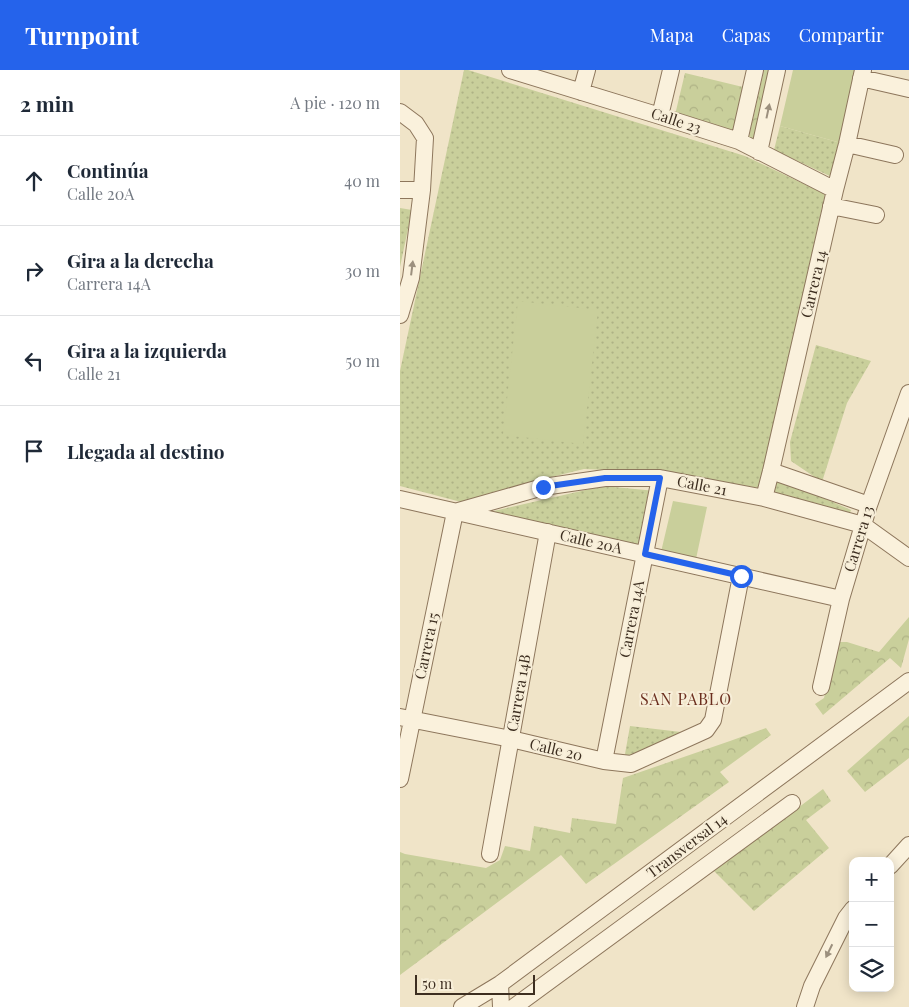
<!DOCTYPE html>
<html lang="es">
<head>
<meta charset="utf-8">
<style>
  :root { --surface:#fff; --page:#f6f6f7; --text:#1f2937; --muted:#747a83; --line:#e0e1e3; --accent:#2563eb }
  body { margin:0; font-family:"Playfair Display",serif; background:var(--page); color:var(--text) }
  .controls { position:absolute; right:15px; bottom:15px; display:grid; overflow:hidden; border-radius:10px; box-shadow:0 2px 12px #0003 }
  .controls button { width:45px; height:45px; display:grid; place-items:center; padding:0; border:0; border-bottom:1px solid var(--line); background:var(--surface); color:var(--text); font:25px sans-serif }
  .scale { position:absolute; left:15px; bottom:12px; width:120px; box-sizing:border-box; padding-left:5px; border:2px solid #3d2e20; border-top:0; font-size:14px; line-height:18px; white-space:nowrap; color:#3d2e20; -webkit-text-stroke:4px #f7eed8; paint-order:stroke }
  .stop { position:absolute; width:15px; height:15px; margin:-11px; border:4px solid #2563eb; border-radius:50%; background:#fff }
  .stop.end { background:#2563eb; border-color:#fff; box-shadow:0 1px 5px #0008 }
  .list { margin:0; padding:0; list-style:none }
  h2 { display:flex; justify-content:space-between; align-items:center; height:65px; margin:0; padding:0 20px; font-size:21px }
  h2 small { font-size:16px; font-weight:400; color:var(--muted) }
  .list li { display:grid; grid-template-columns:32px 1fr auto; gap:15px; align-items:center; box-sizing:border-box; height:90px; padding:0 20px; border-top:1px solid var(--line) }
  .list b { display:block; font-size:19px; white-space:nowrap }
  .list p { margin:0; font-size:16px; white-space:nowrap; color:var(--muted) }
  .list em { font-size:16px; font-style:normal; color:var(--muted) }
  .icon { flex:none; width:28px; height:28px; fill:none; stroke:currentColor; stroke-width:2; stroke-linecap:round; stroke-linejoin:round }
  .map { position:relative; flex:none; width:509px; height:937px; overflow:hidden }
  header { display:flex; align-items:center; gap:30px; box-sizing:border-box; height:70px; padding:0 25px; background:var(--accent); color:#fff }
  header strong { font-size:24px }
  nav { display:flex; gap:28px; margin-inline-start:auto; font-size:18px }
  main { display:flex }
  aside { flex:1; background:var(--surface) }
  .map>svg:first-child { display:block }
</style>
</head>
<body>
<header>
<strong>Turnpoint</strong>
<nav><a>Mapa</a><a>Capas</a><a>Compartir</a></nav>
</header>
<main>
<aside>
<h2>2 min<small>A pie · 120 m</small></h2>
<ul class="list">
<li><svg class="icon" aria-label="ahead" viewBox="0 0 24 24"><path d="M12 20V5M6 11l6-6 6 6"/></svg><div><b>Continúa</b><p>Calle 20A</p></div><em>40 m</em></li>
<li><svg class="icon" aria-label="right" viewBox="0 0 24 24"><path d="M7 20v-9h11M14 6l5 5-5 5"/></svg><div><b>Gira a la derecha</b><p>Carrera 14A</p></div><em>30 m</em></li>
<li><svg class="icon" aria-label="left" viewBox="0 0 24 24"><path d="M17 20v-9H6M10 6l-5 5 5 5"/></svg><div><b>Gira a la izquierda</b><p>Calle 21</p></div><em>50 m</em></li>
<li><svg class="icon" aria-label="arrive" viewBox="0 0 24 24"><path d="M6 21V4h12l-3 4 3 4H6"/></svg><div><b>Llegada al destino</b></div></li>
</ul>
</aside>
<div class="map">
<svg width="509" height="937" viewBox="0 0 509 937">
  <defs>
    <pattern id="grass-dots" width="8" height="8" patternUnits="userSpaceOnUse" patternTransform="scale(1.25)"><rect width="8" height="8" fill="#c9cf9b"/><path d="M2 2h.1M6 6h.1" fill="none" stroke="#aeb285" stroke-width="1.8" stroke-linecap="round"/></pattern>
    <pattern id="forest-crowns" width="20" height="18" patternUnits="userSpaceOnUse" patternTransform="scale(1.25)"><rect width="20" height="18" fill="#c9cf9b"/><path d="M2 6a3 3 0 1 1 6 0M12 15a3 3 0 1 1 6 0" fill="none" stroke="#aeb285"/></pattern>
  </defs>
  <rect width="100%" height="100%" fill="#f0e4c8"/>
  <path fill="url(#grass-dots)" d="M64,0H68L345,86L425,124L360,418L257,402L184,399L127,413L61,432L0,416V301Z
    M380,56L441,73L432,107L374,80Z
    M0,138L12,140L0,197Z
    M416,275L471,291L447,333L422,412L391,391L390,372Z
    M382,398L405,420L451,440L448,448L371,426Z
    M203,416L256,421L246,479L85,443Z
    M230,656L298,664L227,689L225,684Z"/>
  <path fill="url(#forest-crowns)" d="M364,0H381L364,79L348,71Z
    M285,3L347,18L336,63L275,45Z
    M509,547V569L501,598L490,588L423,645L415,634L424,628L436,572H447L479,582Z
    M509,646V688L465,722L447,701Z
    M366,658L371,665L320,702L329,712L186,814L161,785L0,905V782L5,784L86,798L100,790L105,776L130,781L134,756L170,763L172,748L216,754L223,708L330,671Z
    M423,719L431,731L406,750L429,778L354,841L314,801Z"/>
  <path fill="#c9cf9b" d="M393,0H458L441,73L380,56Z
    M118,231L198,240L183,374L103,365Z
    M273,431L307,437L296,489L261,482Z"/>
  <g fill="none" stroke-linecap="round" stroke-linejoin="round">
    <defs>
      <path id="minor" d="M110,0L260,46L339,71L435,120
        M461,8L509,19
        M181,22L187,0
        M0,42L16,54L25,68L22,120L11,208L0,245
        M260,46L271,0
        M339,71L355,0
        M447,74L495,85
        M359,82L377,0
        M0,120H22
        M431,136L476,145
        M371,401L469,435
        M364,428L371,401L435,120L447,74L463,0
        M0,429L441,529
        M421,617L441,529L469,435L509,323
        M0,647L111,669L204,691L231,694L306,660L313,650L341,506
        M204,691L260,408
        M0,709L55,442L143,417L205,408H260L364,428L463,455L509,488
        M90,784L148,462
        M490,796L509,775
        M100,914L101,937
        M62,937L100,914L509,611
        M114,937L392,733
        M405,937L412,916L446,848L453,839"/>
    </defs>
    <use href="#minor" stroke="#8d765c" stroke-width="18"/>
    <use href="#minor" stroke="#faf1dc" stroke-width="16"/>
  </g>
  <defs><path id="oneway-solid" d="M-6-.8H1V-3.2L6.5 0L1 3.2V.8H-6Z" transform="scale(1.25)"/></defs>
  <g fill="#9c907e">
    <use href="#oneway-solid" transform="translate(368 41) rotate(-78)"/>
    <use href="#oneway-solid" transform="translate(12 198) rotate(-83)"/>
    <use href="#oneway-solid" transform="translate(429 881) rotate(116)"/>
  </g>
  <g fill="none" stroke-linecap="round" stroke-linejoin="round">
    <path stroke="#2563eb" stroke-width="6" d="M143,417L205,408H260L245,484L341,506"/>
  </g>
  <g text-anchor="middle" stroke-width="4" stroke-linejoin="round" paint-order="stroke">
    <g font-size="15" fill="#3d2e20" stroke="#f7eed8">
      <text transform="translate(276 51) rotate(18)" y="5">Calle 23</text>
      <text transform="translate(414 214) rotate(-77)" y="5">Carrera 14</text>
      <text transform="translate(302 416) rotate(11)" y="5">Calle 21</text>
      <text transform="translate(459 469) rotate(-73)" y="5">Carrera 13</text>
      <text transform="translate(191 472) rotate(13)" y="5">Calle 20A</text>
      <text transform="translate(232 549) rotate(-79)" y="5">Carrera 14A</text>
      <text transform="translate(27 576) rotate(-78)" y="5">Carrera 15</text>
      <text transform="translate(119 623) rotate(-80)" y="5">Carrera 14B</text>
      <text transform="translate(156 680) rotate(13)" y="5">Calle 20</text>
      <text transform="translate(287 776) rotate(-37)" y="5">Transversal 14</text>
    </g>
    <g font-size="16" letter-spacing="1" fill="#6b2e1e" stroke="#f7eed8">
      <text x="286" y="635">SAN PABLO</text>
    </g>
  </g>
</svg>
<div class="controls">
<button>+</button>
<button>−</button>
<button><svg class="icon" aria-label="layers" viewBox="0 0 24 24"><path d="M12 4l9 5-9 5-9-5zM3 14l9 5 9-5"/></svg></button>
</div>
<div class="scale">50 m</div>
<div class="stop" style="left:341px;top:506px"></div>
<div class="stop end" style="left:143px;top:417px"></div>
</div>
</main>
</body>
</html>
